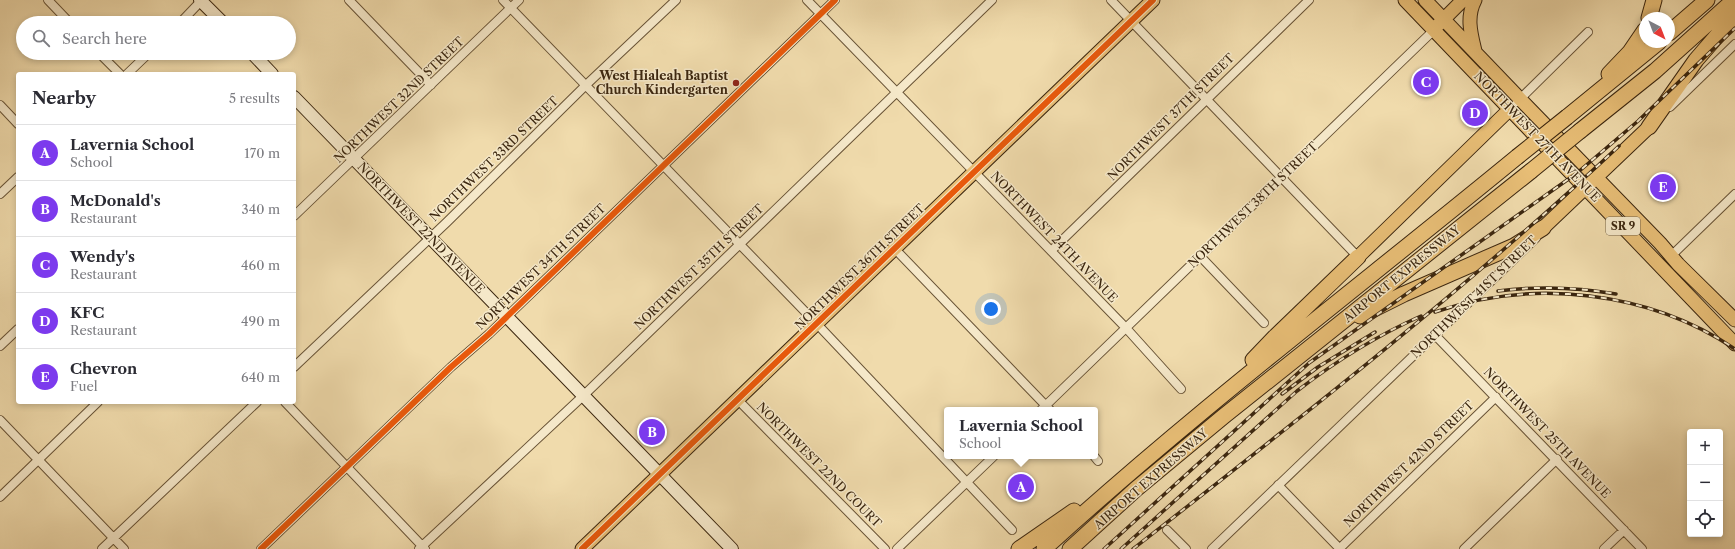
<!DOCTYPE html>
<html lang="en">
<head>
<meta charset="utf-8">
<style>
  :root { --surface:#fff; --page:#f2f2f3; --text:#2b2b33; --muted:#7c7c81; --line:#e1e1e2; --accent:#7c3aed }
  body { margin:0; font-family:"Libre Caslon Text",serif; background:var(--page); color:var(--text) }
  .controls { position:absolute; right:12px; bottom:12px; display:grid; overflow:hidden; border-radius:4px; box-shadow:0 2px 6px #0003 }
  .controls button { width:36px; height:36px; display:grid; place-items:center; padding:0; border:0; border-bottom:1px solid var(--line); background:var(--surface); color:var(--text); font:20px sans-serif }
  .compass { position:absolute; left:1639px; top:12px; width:36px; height:36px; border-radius:50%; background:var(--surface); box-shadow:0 2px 6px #0003; rotate:138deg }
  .you { position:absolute; left:991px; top:309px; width:14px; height:14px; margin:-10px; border:3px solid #fff; border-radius:50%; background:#1a73e8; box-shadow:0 0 0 6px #1a73e833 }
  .badge { display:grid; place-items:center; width:26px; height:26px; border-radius:50%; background:var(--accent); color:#fff; font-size:13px; font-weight:700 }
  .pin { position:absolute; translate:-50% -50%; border:2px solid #fff; box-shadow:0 1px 4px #0006 }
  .popup { position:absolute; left:944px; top:407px; width:154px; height:52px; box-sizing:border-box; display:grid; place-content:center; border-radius:4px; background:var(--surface); filter:drop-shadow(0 1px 3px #0005); font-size:13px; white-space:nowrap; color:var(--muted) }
  .popup b { font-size:15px; color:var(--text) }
  .popup::after { content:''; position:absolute; left:50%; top:100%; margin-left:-8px; border:8px solid transparent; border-top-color:var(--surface) }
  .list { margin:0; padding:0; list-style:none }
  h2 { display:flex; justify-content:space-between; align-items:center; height:52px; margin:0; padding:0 16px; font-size:17px }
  h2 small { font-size:13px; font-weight:400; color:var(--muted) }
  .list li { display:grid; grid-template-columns:26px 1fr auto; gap:12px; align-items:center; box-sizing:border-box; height:56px; padding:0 16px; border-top:1px solid var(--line) }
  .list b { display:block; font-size:15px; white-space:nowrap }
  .list p { margin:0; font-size:13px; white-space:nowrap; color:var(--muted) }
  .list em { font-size:13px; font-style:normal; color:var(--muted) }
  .icon { flex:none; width:22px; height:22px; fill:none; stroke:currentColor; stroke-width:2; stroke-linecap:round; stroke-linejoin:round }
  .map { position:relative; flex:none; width:1735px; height:549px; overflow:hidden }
  .search { position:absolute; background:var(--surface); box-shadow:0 2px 6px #0003; left:16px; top:16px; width:280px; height:44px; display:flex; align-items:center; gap:10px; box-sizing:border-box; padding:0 14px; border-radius:22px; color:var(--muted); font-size:15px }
  .panel { position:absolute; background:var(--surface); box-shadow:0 2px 6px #0003; left:16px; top:72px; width:280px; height:332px; border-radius:4px }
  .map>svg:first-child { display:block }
</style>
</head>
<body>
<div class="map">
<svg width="1735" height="549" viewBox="0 0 1735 549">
  <rect width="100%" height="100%" fill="#f0dbac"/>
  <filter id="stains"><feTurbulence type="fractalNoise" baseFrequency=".005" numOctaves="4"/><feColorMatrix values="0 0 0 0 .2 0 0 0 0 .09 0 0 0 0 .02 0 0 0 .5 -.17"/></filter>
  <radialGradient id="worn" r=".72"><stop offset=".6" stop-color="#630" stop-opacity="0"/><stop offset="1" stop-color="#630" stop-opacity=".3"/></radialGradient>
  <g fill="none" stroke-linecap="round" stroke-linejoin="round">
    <defs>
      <path id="street" d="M48,0L70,23
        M349,0L431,85
        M503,0L817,324L1012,530
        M807,0L1126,328L1181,389
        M1111,0L1358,257
        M180,23L201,1
        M99,53L120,74
        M127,74L149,53
        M1517,102L1588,32
        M0,105L18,124
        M1670,107L1735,44
        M0,194L18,177
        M294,216L519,0
        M895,249L1050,410
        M1051,251L1309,0
        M1200,256L1264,323
        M1671,256L1735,194
        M1434,334L1642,549
        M0,346L18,329
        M294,367L447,222L586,85L676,0
        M737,399L885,549
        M285,402L425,549
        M1041,410L1434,30
        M0,420L124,549
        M1094,456L1098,461
        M1278,485L1340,549
        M0,497L98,402
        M1167,530L1186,549
        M102,549L257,402
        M261,549L451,367L489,334L835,0
        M419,549L583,396L992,0
        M897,549L994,456
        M1212,549L1536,238
        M1339,549L1496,397
        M1464,549L1557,459
        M1604,549L1624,530"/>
      <path id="secondary" d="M200,0L223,23
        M252,53L272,74
        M294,97L732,549"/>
      <path id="primary" d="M1405,0L1735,344
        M1425,0L1520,99L1660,243L1678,264L1735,320
        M1475,0C1466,17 1471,34 1475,51
        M1438,25L1463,0
        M1543,228L1649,127
        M1358,257L1510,109
        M582,549L1153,0"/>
      <path id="highway" d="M1649,18L1654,0
        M1669,33L1707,0
        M1609,74L1630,52L1645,30
        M1567,117L1659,42
        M1649,127L1696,60L1735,15
        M1580,131L1655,71L1734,0
        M1360,316L1404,294L1514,246L1543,228
        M1253,360L1275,337L1358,257
        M1019,549L1074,511
        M1044,549C1195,411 1359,287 1517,157
        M1070,549L1136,489L1224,416L1531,171"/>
    </defs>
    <use href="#street" stroke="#685336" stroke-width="10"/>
    <use href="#secondary" stroke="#3b260f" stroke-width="14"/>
    <use href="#primary" stroke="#3b260f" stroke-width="15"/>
    <use href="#highway" stroke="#3b260f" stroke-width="17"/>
    <use href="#street" stroke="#f5e8c9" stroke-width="8"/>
    <use href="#secondary" stroke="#f5e8c9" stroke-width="12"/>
    <use href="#primary" stroke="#e8be76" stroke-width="13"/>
    <use href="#highway" stroke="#e8be76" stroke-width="15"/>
    <defs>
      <path id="rail" d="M1498,291C1538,286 1576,287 1616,294
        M1435,312C1533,278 1649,291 1735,349
        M1282,394L1318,367L1375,332
        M1104,549L1309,363L1577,173L1638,121L1735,28
        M1121,549L1297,391C1336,361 1376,336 1421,316
        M1133,549C1299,419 1465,290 1619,146"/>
    </defs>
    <use href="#rail" stroke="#3b260f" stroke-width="3.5"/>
    <use href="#rail" stroke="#f5e8c9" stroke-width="2" stroke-dasharray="6" stroke-linecap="butt"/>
    <defs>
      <path id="highway-bridge" d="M1517,157L1567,117
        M1531,171L1580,131"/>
    </defs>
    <use href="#highway-bridge" stroke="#3b260f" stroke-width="17" stroke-linecap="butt"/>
    <use href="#highway-bridge" stroke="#e8be76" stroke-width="15"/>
    <defs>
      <path id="cycleway" d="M261,549L451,367L489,334L835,0
        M582,549L1153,0"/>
    </defs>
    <use href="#cycleway" stroke="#f5e8c9" stroke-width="8"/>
    <use href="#cycleway" stroke="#e8590c" stroke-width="6"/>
  </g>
  <circle fill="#8f2418" stroke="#f5e8c9" stroke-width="1.5" cx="736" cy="83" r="4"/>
  <g text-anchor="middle" stroke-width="3" stroke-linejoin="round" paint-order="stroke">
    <rect fill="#f5e8c9" stroke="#736047" stroke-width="1" x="1606" y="217" width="34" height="18" rx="3"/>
    <g font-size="11" font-weight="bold" fill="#3b260f">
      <text x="1623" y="230">SR 9</text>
    </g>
    <g font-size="12" font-weight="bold" fill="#3b260f" stroke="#f5e8c9" text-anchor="end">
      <text x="728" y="80">West Hialeah Baptist<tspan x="728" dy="14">Church Kindergarten</tspan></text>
    </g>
    <g font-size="12" fill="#3b260f" stroke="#f5e8c9">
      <text transform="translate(399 100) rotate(-44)" y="4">NORTHWEST 32ND STREET</text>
      <text transform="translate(1171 117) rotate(-45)" y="4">NORTHWEST 37TH STREET</text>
      <text transform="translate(1537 137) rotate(46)" y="4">NORTHWEST 27TH AVENUE</text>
      <text transform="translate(494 159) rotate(-44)" y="4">NORTHWEST 33RD STREET</text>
      <text transform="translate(1253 205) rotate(-44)" y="4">NORTHWEST 38TH STREET</text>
      <text transform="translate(421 228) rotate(46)" y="4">NORTHWEST 22ND AVENUE</text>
      <text transform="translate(1054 237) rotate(46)" y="4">NORTHWEST 24TH AVENUE</text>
      <text transform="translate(541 267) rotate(-44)" y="4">NORTHWEST 34TH STREET</text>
      <text transform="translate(699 267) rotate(-44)" y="4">NORTHWEST 35TH STREET</text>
      <text transform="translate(860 267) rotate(-44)" y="4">NORTHWEST 36TH STREET</text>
      <text transform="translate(1402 274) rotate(-39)" y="4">AIRPORT EXPRESSWAY</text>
      <text transform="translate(1474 297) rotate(-44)" y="4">NORTHWEST 41ST STREET</text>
      <text transform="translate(1547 433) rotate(46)" y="4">NORTHWEST 25TH AVENUE</text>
      <text transform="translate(1409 464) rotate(-44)" y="4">NORTHWEST 42ND STREET</text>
      <text transform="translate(819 465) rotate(45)" y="4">NORTHWEST 22ND COURT</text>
      <text transform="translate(1151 479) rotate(-41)" y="4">AIRPORT EXPRESSWAY</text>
    </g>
  </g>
  <rect width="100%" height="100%" filter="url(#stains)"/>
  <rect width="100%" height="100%" fill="url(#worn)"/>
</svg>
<div class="controls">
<button>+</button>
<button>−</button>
<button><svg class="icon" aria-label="locate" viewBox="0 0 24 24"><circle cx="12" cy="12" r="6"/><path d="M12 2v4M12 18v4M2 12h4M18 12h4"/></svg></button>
</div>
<svg class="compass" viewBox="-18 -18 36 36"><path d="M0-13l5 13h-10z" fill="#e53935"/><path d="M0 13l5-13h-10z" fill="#7c7c81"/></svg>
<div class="you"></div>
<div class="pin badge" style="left:1021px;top:487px">A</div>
<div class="popup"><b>Lavernia School</b>School</div>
<div class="pin badge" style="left:652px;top:432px">B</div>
<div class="pin badge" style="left:1426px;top:82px">C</div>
<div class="pin badge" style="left:1475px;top:113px">D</div>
<div class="pin badge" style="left:1663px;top:187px">E</div>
<div class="search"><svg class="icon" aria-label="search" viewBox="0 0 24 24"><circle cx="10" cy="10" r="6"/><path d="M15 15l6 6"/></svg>Search here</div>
<section class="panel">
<h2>Nearby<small>5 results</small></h2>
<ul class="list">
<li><span class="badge">A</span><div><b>Lavernia School</b><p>School</p></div><em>170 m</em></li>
<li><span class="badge">B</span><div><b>McDonald's</b><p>Restaurant</p></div><em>340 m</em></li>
<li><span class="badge">C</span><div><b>Wendy's</b><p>Restaurant</p></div><em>460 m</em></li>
<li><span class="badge">D</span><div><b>KFC</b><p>Restaurant</p></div><em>490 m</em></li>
<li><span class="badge">E</span><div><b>Chevron</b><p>Fuel</p></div><em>640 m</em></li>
</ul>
</section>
</div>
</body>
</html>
